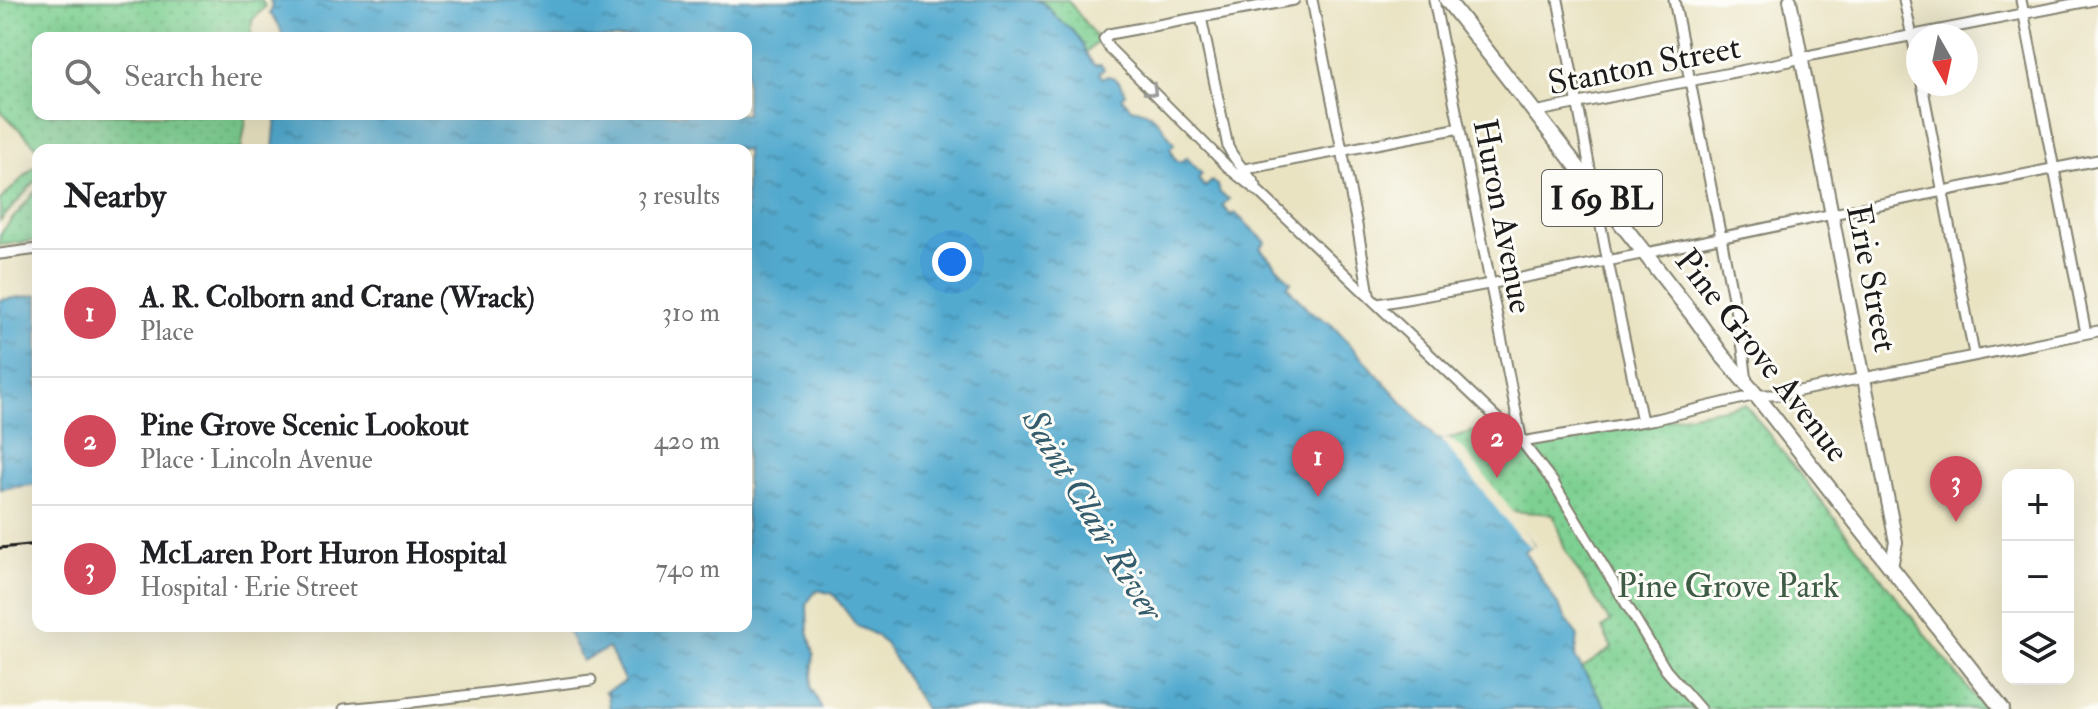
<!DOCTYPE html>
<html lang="en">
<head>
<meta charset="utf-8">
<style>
  :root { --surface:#fff; --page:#f6f6f6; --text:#202124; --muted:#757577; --line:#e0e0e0; --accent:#d1495b }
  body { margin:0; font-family:"IM FELL Double Pica",serif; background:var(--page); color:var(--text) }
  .controls { position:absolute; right:24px; bottom:24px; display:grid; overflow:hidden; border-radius:16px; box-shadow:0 8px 32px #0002 }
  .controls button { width:72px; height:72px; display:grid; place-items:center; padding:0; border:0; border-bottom:2px solid var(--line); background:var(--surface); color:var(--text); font:40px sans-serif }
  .compass { position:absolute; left:1906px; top:24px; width:72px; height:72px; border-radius:50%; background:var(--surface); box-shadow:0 8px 32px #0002; rotate:171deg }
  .you { position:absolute; left:952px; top:262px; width:28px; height:28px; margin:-20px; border:6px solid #fff; border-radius:50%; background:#1a73e8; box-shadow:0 0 0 12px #1a73e833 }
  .badge { display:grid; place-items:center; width:52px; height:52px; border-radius:50%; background:var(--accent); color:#fff; font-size:26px; font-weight:700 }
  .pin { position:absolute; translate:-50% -66px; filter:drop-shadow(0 2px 4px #0008) }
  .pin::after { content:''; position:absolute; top:42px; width:28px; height:24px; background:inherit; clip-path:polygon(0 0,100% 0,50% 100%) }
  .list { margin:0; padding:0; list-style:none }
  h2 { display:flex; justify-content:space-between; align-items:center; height:104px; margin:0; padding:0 32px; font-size:34px }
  h2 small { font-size:26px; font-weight:400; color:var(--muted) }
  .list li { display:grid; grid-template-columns:52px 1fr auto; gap:24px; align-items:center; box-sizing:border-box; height:128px; padding:0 32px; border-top:2px solid var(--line) }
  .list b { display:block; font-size:30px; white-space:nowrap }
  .list p { margin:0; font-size:26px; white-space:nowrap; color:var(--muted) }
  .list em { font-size:26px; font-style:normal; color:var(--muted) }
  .icon { flex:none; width:44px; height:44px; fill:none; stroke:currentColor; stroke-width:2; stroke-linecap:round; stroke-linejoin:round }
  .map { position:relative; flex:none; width:2098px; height:709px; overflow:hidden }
  .search { position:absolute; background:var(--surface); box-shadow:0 8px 32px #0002; left:32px; top:32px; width:720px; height:88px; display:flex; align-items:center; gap:20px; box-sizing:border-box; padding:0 28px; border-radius:16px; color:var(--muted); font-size:30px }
  .panel { position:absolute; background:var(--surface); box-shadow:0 8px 32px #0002; left:32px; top:144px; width:720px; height:488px; border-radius:16px }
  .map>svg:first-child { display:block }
</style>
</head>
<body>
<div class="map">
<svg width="2098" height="709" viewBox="0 0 2098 709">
  <defs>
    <pattern id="park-dots" width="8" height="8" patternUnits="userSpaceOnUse" patternTransform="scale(2)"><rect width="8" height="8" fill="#7ed092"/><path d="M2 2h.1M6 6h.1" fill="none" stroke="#6cb27d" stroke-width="1.8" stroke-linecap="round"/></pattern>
    <pattern id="water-ripples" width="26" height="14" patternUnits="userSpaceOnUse" patternTransform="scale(2)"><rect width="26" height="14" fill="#52aacf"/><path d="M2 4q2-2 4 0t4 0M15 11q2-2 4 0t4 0" fill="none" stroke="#438aa7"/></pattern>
  </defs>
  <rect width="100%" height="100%" fill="#fdfcf7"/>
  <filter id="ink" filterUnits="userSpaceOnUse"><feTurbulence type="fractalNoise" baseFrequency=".0125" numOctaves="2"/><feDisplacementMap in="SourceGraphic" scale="16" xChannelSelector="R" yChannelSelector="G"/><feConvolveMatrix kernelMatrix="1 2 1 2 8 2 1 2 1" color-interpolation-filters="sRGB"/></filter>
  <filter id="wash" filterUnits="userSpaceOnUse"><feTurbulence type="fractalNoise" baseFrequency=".006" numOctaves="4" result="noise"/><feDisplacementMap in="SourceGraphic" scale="32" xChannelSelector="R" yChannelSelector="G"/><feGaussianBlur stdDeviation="1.8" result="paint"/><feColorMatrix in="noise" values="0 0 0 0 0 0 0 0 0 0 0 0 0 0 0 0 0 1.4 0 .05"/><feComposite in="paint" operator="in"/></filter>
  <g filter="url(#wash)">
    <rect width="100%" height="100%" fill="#e9e3c2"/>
    <path fill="url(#park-dots)" stroke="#4d7657" stroke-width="2" d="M0,0H262L265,7L252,20L251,38H38V114H247L241,150H40L0,110Z
      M1036,0H1068L1099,41L1085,53C1076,35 1075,35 1060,21C1051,13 1050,4 1036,0Z
      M38,163V178L0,221V200Z
      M38,188V240L0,245V234Z
      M1745,404L1984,709H1607L1582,668L1612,648L1602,628L1610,622L1566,552L1553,514L1510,511L1462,452L1449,438L1497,425L1519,447Z"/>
    <path fill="url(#water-ripples)" stroke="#376376" stroke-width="2" d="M270,0H1036C1049,4 1050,12 1059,20C1063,25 1070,27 1074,32C1083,42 1085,55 1094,65H1101L1104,69L1099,73L1103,78L1107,76C1117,77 1121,84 1126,93L1122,98L1131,108C1155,111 1162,125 1174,144L1170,149L1173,153L1172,155L1179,162L1187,158L1202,174L1198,179L1205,187L1212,181L1218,185L1220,193L1229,199L1222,206L1231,215L1235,213L1266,242L1260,248L1291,282L1287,286L1307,309L1331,324L1437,440L1449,438L1462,452L1534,545L1524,551L1578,637L1575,657L1607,709H925L886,645L876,635L857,626L833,594L817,590L807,603L808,631L814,654L811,687L822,709H610L608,695L605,692L625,682L609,648L582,661L565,626H746V150H273L276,114H746V38H282C282,28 278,21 270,14L272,7Z
      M38,295V484L0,489V300Z"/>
    <path fill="#e9e3c2" d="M1449,438L1464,450L1506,503L1534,545L1531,547L1519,537L1441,439Z"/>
  </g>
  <g filter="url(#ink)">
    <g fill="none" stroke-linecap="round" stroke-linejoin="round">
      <defs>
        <path id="street" d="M1294,0L1109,34L1104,39L1110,49L1232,171L1260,193L1522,442L1553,482L1666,670L1700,709
          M1312,0L1357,225L1369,294
          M1434,0L1522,442
          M1558,0L1605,248L1642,421
          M1674,0L1743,349L1747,382
          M1904,0L1918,63
          M2021,0L2086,333
          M1201,17L1228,147C1235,162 1247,172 1256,186
          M1922,84L1974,354
          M1534,112L1790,61L1812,55L2094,0
          M1245,169L1460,128
          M0,254L38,249
          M1378,304C1619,263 1858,206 2098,160
          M1522,442L1656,419L1756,395H1779L2098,331
          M406,703L591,680
          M344,709L411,703"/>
        <path id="secondary" d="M1790,0L1896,542L1891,567"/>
        <path id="primary" d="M1447,0L1696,319L1721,354L1756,395L2002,709"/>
      </defs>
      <use href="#street" stroke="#82806f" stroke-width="13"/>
      <use href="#secondary" stroke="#82806f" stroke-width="16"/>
      <use href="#primary" stroke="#82806f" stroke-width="18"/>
      <use href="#street" stroke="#fff" stroke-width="9"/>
      <use href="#secondary" stroke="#fff" stroke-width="12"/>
      <use href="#primary" stroke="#fff" stroke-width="14"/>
      <path stroke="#1c1c1c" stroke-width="3" d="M0,548L38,544"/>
    </g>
    <defs><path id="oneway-chevron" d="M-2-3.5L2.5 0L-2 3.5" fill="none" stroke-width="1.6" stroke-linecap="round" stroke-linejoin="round" transform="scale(2)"/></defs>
    <use stroke="#999" href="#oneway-chevron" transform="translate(1152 91) rotate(45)"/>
  </g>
  <g text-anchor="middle" stroke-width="6" stroke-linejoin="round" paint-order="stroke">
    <rect fill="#fdfcf7" stroke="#605f5e" stroke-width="2" x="1542" y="170" width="120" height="56" rx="6"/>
    <g font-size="32" font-weight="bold" fill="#1c1c1c">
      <text x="1602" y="209">I 69 BL</text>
    </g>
    <g font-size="34" fill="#1c1c1c" stroke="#fdfcf7">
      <text transform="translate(1644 64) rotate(-11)" y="12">Stanton Street</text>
      <text transform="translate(1504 216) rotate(79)" y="12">Huron Avenue</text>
      <text transform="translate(1873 278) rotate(79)" y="12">Erie Street</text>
      <text transform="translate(1763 355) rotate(52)" y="12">Pine Grove Avenue</text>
    </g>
    <g font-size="34" fill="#3e5b45" stroke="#fdfcf7">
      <text x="1728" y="597">Pine Grove Park</text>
    </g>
    <g font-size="36" font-style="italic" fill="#345c6d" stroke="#fdfcf7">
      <text transform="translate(1094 514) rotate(59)" y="13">Saint Clair River</text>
    </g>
  </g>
</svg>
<div class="controls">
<button>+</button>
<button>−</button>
<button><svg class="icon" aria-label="layers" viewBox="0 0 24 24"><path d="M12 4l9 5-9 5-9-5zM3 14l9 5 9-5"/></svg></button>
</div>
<svg class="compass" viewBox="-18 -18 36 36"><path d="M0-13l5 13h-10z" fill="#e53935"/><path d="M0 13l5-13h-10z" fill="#757577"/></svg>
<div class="you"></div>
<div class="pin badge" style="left:1318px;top:497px">1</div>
<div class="pin badge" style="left:1497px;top:478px">2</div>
<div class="pin badge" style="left:1956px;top:522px">3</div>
<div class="search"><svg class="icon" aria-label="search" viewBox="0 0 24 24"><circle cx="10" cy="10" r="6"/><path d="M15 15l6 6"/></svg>Search here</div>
<section class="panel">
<h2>Nearby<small>3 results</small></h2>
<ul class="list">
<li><span class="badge">1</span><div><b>A. R. Colborn and Crane (Wrack)</b><p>Place</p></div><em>310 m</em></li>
<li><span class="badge">2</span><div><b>Pine Grove Scenic Lookout</b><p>Place · Lincoln Avenue</p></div><em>420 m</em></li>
<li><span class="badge">3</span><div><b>McLaren Port Huron Hospital</b><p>Hospital · Erie Street</p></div><em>740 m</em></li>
</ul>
</section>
</div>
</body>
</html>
